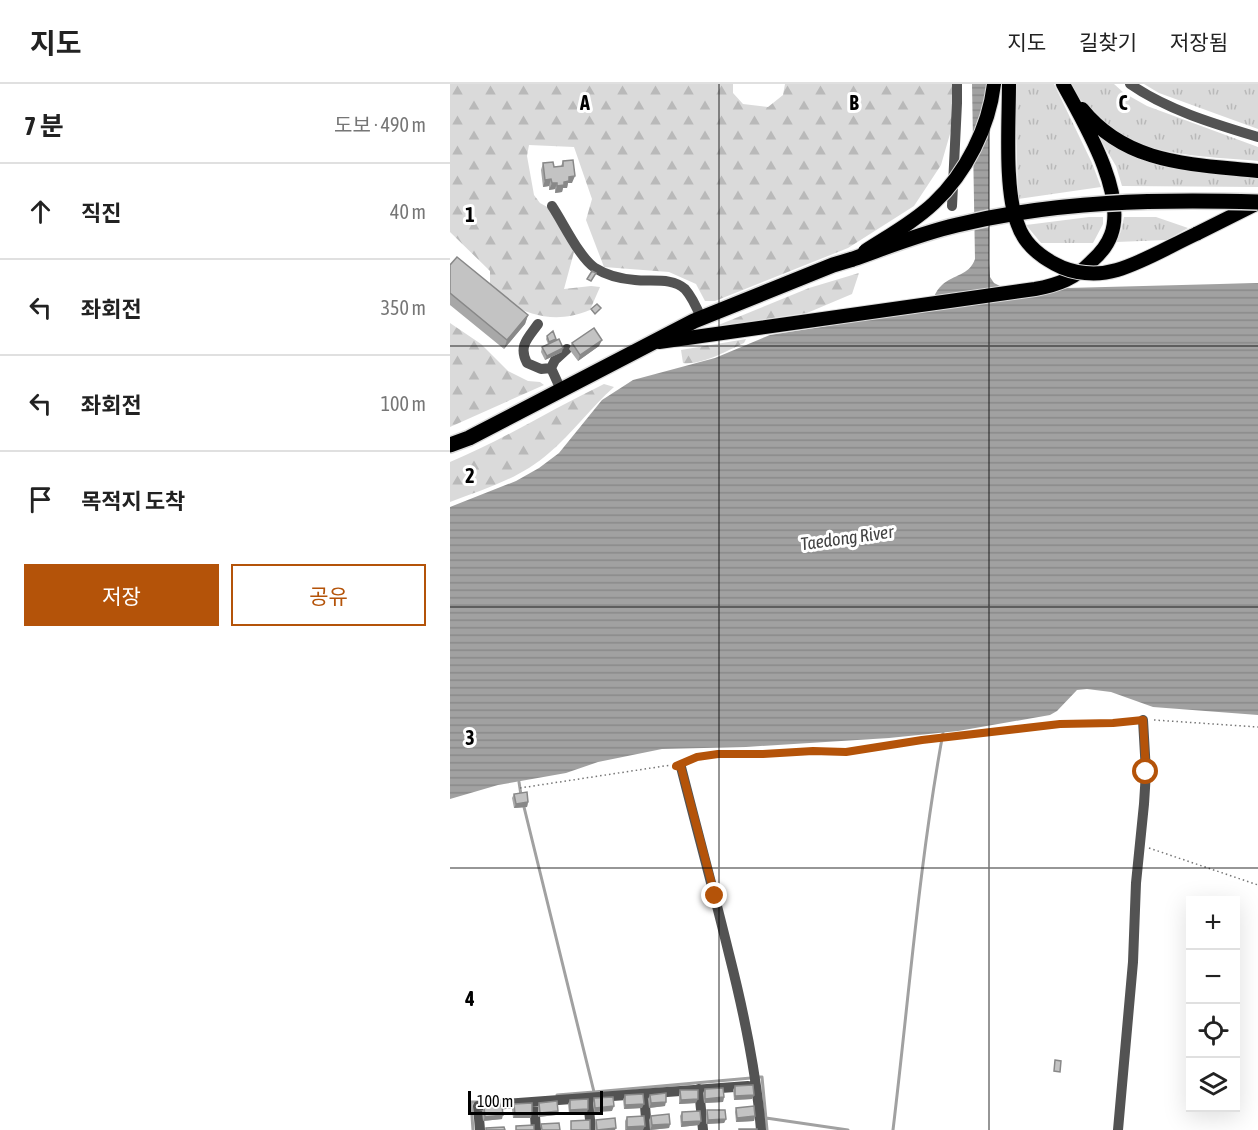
<!DOCTYPE html>
<html lang="ko">
<head>
<meta charset="utf-8">
<style>
  :root { --surface:#fff; --page:#f2f2f2; --text:#222; --muted:#767676; --line:#e0e0e0; --accent:#b45309 }
  body { margin:0; font-family:"Asap Condensed","Noto Sans KR",sans-serif; background:var(--page); color:var(--text) }
  .controls { position:absolute; right:18px; bottom:18px; display:grid; overflow:hidden; border-radius:0px; box-shadow:0 6px 24px #0002 }
  .controls button { width:54px; height:54px; display:grid; place-items:center; padding:0; border:0; border-bottom:2px solid var(--line); background:var(--surface); color:var(--text); font:30px sans-serif }
  .scale { position:absolute; left:18px; bottom:15px; width:135px; box-sizing:border-box; padding-left:6px; border:3px solid #000; border-top:0; font-size:16px; line-height:21px; white-space:nowrap; color:#000; -webkit-text-stroke:4px #fff; paint-order:stroke }
  .stop { position:absolute; width:18px; height:18px; margin:-14px; border:4px solid #b45309; border-radius:50%; background:#fff }
  .stop.end { background:#b45309; border-color:#fff; box-shadow:0 2px 6px #0008 }
  .list { margin:0; padding:0; list-style:none }
  h2 { display:flex; justify-content:space-between; align-items:center; height:78px; margin:0; padding:0 24px; font-size:26px }
  h2 small { font-size:20px; font-weight:400; color:var(--muted) }
  .list li { display:grid; grid-template-columns:39px 1fr auto; gap:18px; align-items:center; box-sizing:border-box; height:96px; padding:0 24px; border-top:2px solid var(--line) }
  .list b { display:block; font-size:22px; white-space:nowrap }
  .list em { font-size:20px; font-style:normal; color:var(--muted) }
  .actions { display:flex; gap:12px; padding:18px 24px }
  .actions a { flex:1; padding:14px 0; border:2px solid var(--accent); border-radius:0px; text-align:center; font-size:21px; color:var(--accent) }
  .actions .main { background:var(--accent); color:#fff }
  .icon { flex:none; width:33px; height:33px; fill:none; stroke:currentColor; stroke-width:2; stroke-linecap:round; stroke-linejoin:round }
  .map { position:relative; flex:none; width:808px; height:1046px; overflow:hidden }
  header { display:flex; align-items:center; gap:36px; box-sizing:border-box; height:84px; padding:0 30px; background:var(--surface); border-bottom:2px solid var(--line) }
  header strong { font-size:28px }
  nav { display:flex; gap:33px; margin-inline-start:auto; font-size:21px }
  main { display:flex }
  aside { flex:1; background:var(--surface) }
  .map>svg:first-child { display:block }
</style>
</head>
<body>
<header>
<strong>지도</strong>
<nav><a>지도</a><a>길찾기</a><a>저장됨</a></nav>
</header>
<main>
<aside>
<h2>7 분<small>도보 · 490 m</small></h2>
<ul class="list">
<li><svg class="icon" aria-label="ahead" viewBox="0 0 24 24"><path d="M12 20V5M6 11l6-6 6 6"/></svg><div><b>직진</b></div><em>40 m</em></li>
<li><svg class="icon" aria-label="left" viewBox="0 0 24 24"><path d="M17 20v-9H6M10 6l-5 5 5 5"/></svg><div><b>좌회전</b></div><em>350 m</em></li>
<li><svg class="icon" aria-label="left" viewBox="0 0 24 24"><path d="M17 20v-9H6M10 6l-5 5 5 5"/></svg><div><b>좌회전</b></div><em>100 m</em></li>
<li><svg class="icon" aria-label="arrive" viewBox="0 0 24 24"><path d="M6 21V4h12l-3 4 3 4H6"/></svg><div><b>목적지 도착</b></div></li>
</ul>
<div class="actions"><a class="main">저장</a><a>공유</a></div>
</aside>
<div class="map">
<svg width="808" height="1046" viewBox="0 0 808 1046">
  <defs>
    <pattern id="grass-tufts" width="24" height="20" patternUnits="userSpaceOnUse" patternTransform="scale(1.5)"><rect width="24" height="20" fill="#dadada"/><path d="M3 7l-1-3M5 7V3M7 7l1-3M15 17l-1-3M17 17v-4M19 17l1-3" fill="none" stroke="#b9b9b9"/></pattern>
    <pattern id="forest-firs" width="22" height="20" patternUnits="userSpaceOnUse" patternTransform="scale(1.5)"><rect width="22" height="20" fill="#dadada"/><path d="M5 1l3.5 6h-7zM16 11l3.5 6h-7z" fill="#b9b9b9"/></pattern>
    <pattern id="water-rules" width="6" height="5" patternUnits="userSpaceOnUse" patternTransform="scale(1.5)"><rect width="6" height="5" fill="#a1a1a1"/><path d="M0 2.5h6" fill="none" stroke="#898989"/></pattern>
  </defs>
  <rect width="100%" height="100%" fill="#fff"/>
  <path fill="url(#grass-tufts)" d="M565,0H604L642,79L651,103L568,115Z
    M620,0H664L674,9L697,22L808,63V77C733,70 664,74 620,0Z
    M694,0H808V45L709,9Z
    M644,45L687,73L718,83L808,94V103L672,102L666,82Z
    M639,133H653V140L643,159H591L576,141Z
    M674,133H706L738,144L717,156L666,158L671,147Z"/>
  <path fill="url(#forest-firs)" d="M0,0H283V9L293,20L318,23L333,11L335,0H502V43L491,81L464,122L398,164L265,217H255L246,200L219,188L154,183L136,136L142,115L124,63L79,61L77,72L84,111L90,119L99,124L122,160L124,168L114,205L141,202L150,203L140,226C101,242 75,229 40,210V187L0,148Z
    M409,189L402,210L357,229L266,242L359,204Z
    M0,239L31,260L58,287L78,297L90,298L94,301L0,343Z
    M296,255L294,259C276,267 253,281 233,279L231,266Z
    M154,300L164,303C141,323 123,349 99,369C71,394 35,405 0,418V378C53,356 102,325 154,300Z"/>
  <path fill="url(#water-rules)" d="M522,0H539V179L540,193L544,199L570,212L617,204L808,199V631L703,623L661,608L637,605L627,606L607,627L600,631L508,647L439,654L296,663L212,665L148,678L116,689L48,701L0,715V423L66,397L89,384L109,369L152,316L183,296L265,274L320,251L478,226C482,218 485,207 492,201C504,190 519,192 525,175Z"/>
  <g fill="none" stroke-linecap="round" stroke-linejoin="round">
    <path stroke="#a1a1a1" stroke-width="3" d="M69,698L71,711
      M74,723L144,1008L301,994
      M308,993H312L317,1046
      M107,1011L144,1008
      M316,1034L398,1046
      M23,1046L21,1018H28
      M443,1046C459,913 469,780 493,649"/>
    <defs>
      <path id="major" d="M632,25C677,81 742,80 808,87
        M746,150L808,119
        M209,258L585,205C608,201 626,194 642,177C650,170 657,162 661,151C677,109 633,37 613,0"/>
      <path id="highway" d="M0,361L19,354L244,237L383,181L403,175"/>
    </defs>
    <use href="#major" stroke="#dbdbdb" stroke-width="16"/>
    <use href="#highway" stroke="#dbdbdb" stroke-width="18"/>
    <path stroke="#757575" stroke-width="1.5" stroke-dasharray="1.5 3" stroke-linecap="butt" d="M704,636L808,643
      M239,676L247,673L268,670H313L363,667L396,668L472,656L610,640L684,637
      M70,704L221,681
      M699,764L808,801"/>
    <path stroke="#535353" stroke-width="10" d="M680,0C717,26 765,40 808,53
      M102,122C114,140 129,173 145,184C156,191 172,195 185,196C201,198 222,193 235,205C242,213 247,224 251,234
      M502,122L507,19V0
      M88,240C78,254 68,262 77,279L91,285L101,284L105,276L117,265
      M101,284L111,306
      M231,683C247,746 264,808 279,870C294,929 306,985 311,1046
      M249,1005L253,1046
      M194,1010L197,1046
      M138,1015L141,1046
      M84,1018L86,1046
      M30,1046L28,1022L298,1002
      M668,1046L683,878L686,799L694,720L696,688L693,636"/>
    <use href="#major" stroke="#000" stroke-width="14"/>
    <use href="#highway" stroke="#000" stroke-width="15"/>
    <defs>
      <path id="major-bridge" d="M559,0C559,39 554,107 568,141C574,159 588,171 605,180C623,190 647,192 667,186C694,178 720,162 746,150
        M415,167C438,152 464,138 484,119C516,89 539,43 544,0"/>
      <path id="highway-bridge" d="M403,175C437,163 472,149 507,141C606,117 707,115 808,118"/>
    </defs>
    <use href="#major-bridge" stroke="#dbdbdb" stroke-width="16" stroke-linecap="butt"/>
    <use href="#highway-bridge" stroke="#dbdbdb" stroke-width="18" stroke-linecap="butt"/>
    <use href="#major-bridge" stroke="#000" stroke-width="14"/>
    <use href="#highway-bridge" stroke="#000" stroke-width="15"/>
  </g>
  <path fill="#a8a8a8" d="M113,77L122,99H118L117,104H113L112,108L105,109V105L99,106V102L93,103L91,86L93,79L104,83L111,82Z
    M0,181L78,231L75,240L54,265L0,221Z
    M97,252L106,255V257L112,268L95,276L91,268L92,263L98,260L96,255Z
    M122,259L149,262L128,277L119,265Z
    M64,710L78,718L77,723L64,724L62,714Z
    M285,1002L304,1011L302,1015L284,1016L283,1006Z
    M255,1005L274,1013L273,1018L254,1019L253,1009Z
    M230,1006L246,1019L229,1020V1011Z
    M175,1011L192,1024L174,1025L173,1016Z
    M200,1011L215,1022L199,1024L198,1015Z
    M144,1014L162,1027L144,1028L143,1019Z
    M120,1016L137,1029L119,1030L118,1020Z
    M89,1019L108,1027L106,1031L88,1033V1023Z
    M64,1020L81,1034H63L62,1025Z
    M34,1023L52,1035L33,1037L32,1028Z
    M286,1024L305,1032L304,1037L286,1038L285,1028Z
    M257,1026L276,1035L274,1039L256,1040V1031Z
    M232,1028L249,1041L231,1043L230,1032Z
    M201,1032L220,1040L219,1044L200,1046L199,1036Z
    M177,1033L193,1046H175V1037Z
    M146,1036L165,1046H145V1040Z"/>
  <path fill="#888" d="M125,92L122,99H118L117,104H113L112,108L105,109L107,102L119,93Z
    M101,95L99,102L93,103L95,96Z
    M102,99H107L105,105L99,106Z
    M78,231L75,240L54,265L57,256Z
    M152,256L149,262L128,277L130,271Z
    M113,264L112,268L95,276L97,272Z
    M78,718L77,723L64,724L66,720Z
    M304,1011L302,1015L284,1016L285,1012Z
    M274,1013L273,1018L254,1019L255,1015Z
    M248,1015L246,1019L229,1020L231,1016Z
    M216,1018L215,1022L199,1024L201,1019Z
    M194,1020L192,1024L174,1025L175,1021Z
    M164,1022L162,1027L144,1028L145,1024Z
    M138,1025L137,1029L119,1030L120,1026Z
    M108,1027L106,1031L88,1033L90,1029Z
    M82,1029L81,1034H63L65,1030Z
    M53,1031L52,1035L33,1037L35,1033Z
    M305,1032L304,1037L286,1038L287,1034Z
    M276,1035L274,1039L256,1040L258,1036Z
    M251,1037L249,1041L231,1043L232,1038Z
    M220,1040L219,1044L200,1046L202,1041Z
    M195,1042L193,1046H176L177,1043Z
    M166,1044L165,1046H147Z"/>
  <path fill="#c3c3c3" stroke="#888" stroke-width="1.5" d="M123,76L125,92L119,93V97L114,98V101L107,102V99H102L101,95L95,96L93,79L103,78L104,83L113,82V77Z
    M7,173L78,231L57,256L0,209V181Z
    M142,187L146,189L141,197L137,195Z
    M147,220L151,224L145,230L141,225Z
    M144,244L152,256L130,271L122,259Z
    M103,247L106,255L99,258L97,252Z
    M109,255L113,264L97,272L92,263Z
    M77,708L78,718L66,720L64,710Z
    M605,976L611,977L610,988L604,987Z
    M303,1001L304,1011L285,1012V1002Z
    M273,1004L274,1013L255,1015V1005Z
    M230,1006H248V1015L231,1016Z
    M216,1009V1018L201,1019L200,1011Z
    M193,1010L194,1020L175,1021V1011Z
    M163,1013L164,1022L145,1024L144,1014Z
    M138,1015V1025L120,1026V1016Z
    M107,1017L108,1027L90,1029L89,1019Z
    M82,1019V1029L65,1030L64,1020Z
    M52,1022L53,1031L35,1033L34,1023Z
    M304,1022L305,1032L287,1034L286,1024Z
    M257,1026H275L276,1035L258,1036Z
    M250,1027L251,1037L232,1038V1028Z
    M219,1030L220,1040L202,1041L201,1032Z
    M194,1032L195,1042L177,1043V1033Z
    M165,1034L166,1044L147,1046L146,1036Z
    M140,1036V1046H121V1037Z
    M109,1039L110,1046H92L91,1040Z
    M84,1041V1046H66V1042Z
    M54,1043L55,1046H36V1044Z
    M289,1045H307V1046H289Z"/>
  <g fill="none" stroke-linecap="round" stroke-linejoin="round">
    <path stroke="#b45309" stroke-width="8" d="M265,812L231,683L226,682L247,673L268,670H313L363,667L396,668L472,656L610,640L663,639L693,636L696,688"/>
  </g>
  <path fill="none" stroke="#000" stroke-width="1.5" stroke-opacity="0.55" d="M269,0V1046M539,0V1046M0,262H808M0,523H808M0,784H808"/>
  <g text-anchor="middle" stroke-width="6" stroke-linejoin="round" paint-order="stroke">
    <g font-size="18" font-style="italic" fill="#424242" stroke="#fff">
      <text transform="translate(397 454) rotate(-8)" y="6">Taedong River</text>
    </g>
  </g>
  <g font-size="20" text-anchor="middle" font-weight="bold" fill="#000" stroke="#fff" stroke-width="6" stroke-linejoin="round" paint-order="stroke">
    <text x="135" y="26">A</text>
    <text x="404" y="26">B</text>
    <text x="673" y="26">C</text>
    <text x="20" y="138">1</text>
    <text x="20" y="399">2</text>
    <text x="20" y="661">3</text>
    <text x="20" y="922">4</text>
  </g>
</svg>
<div class="controls">
<button>+</button>
<button>−</button>
<button><svg class="icon" aria-label="locate" viewBox="0 0 24 24"><circle cx="12" cy="12" r="6"/><path d="M12 2v4M12 18v4M2 12h4M18 12h4"/></svg></button>
<button><svg class="icon" aria-label="layers" viewBox="0 0 24 24"><path d="M12 4l9 5-9 5-9-5zM3 14l9 5 9-5"/></svg></button>
</div>
<div class="scale">100 m</div>
<div class="stop" style="left:696px;top:688px"></div>
<div class="stop end" style="left:265px;top:812px"></div>
</div>
</main>
</body>
</html>
